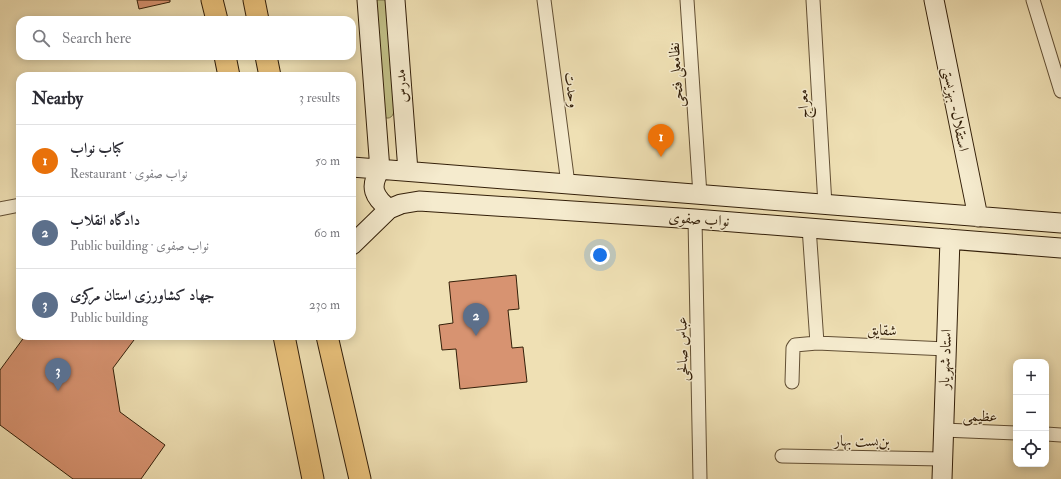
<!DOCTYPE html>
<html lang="en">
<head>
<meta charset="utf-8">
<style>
  :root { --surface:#fff; --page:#f7f7f7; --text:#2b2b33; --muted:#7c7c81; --line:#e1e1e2; --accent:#db2777 }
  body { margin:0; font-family:"IM FELL Double Pica",Amiri,serif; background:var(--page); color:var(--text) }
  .controls { position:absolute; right:12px; bottom:12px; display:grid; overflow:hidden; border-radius:8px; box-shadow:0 2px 10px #0003 }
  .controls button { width:36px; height:36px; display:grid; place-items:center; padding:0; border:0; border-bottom:1px solid var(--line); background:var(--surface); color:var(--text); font:20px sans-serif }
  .you { position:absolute; left:600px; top:255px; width:14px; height:14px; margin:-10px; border:3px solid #fff; border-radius:50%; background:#1a73e8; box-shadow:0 0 0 6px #1a73e833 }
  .badge { display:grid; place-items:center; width:26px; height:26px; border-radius:50%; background:var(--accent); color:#fff; font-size:13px; font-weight:700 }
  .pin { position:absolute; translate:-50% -33px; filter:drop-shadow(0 1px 2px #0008) }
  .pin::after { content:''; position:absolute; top:21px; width:14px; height:12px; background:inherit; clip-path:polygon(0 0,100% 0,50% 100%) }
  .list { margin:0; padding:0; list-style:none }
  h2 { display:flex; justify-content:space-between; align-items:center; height:52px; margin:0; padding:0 16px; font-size:17px }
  h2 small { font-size:13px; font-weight:400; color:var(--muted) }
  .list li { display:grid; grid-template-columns:26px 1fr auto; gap:12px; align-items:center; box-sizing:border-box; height:72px; padding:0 16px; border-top:1px solid var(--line) }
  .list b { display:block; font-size:15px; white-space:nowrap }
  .list p { margin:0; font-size:13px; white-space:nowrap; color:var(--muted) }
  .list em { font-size:13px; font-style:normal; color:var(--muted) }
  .icon { flex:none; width:22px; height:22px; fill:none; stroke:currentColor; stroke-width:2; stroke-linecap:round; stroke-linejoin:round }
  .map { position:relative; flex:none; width:1061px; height:479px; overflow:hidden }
  .search { position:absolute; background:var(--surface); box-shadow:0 2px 10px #0003; left:16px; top:16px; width:340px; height:44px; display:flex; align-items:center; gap:10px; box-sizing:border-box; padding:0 14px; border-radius:12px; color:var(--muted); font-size:15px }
  .panel { position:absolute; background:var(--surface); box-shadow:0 2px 10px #0003; left:16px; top:72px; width:340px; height:268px; border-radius:12px }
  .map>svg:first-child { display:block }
</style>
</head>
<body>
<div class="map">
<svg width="1061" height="479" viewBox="0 0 1061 479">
  <rect width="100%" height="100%" fill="#efe0b4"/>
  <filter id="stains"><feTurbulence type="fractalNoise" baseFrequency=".005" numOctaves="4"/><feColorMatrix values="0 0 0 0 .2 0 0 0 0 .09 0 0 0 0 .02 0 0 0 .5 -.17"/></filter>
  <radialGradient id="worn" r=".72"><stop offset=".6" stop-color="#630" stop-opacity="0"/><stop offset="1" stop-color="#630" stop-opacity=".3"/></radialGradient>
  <path fill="#c1c087" stroke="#7a7048" d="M372,0H389L394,112C392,118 388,120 382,116Z"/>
  <path fill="#d79371" stroke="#331f09" d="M137,0H170V2L139,9Z
    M516,275L519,309L508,310L512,348L523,347L527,382L460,389L456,349L442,350L439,325L453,323L449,282Z
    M25,336H137L113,368L120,412L165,445L141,479H73L0,425V370Z"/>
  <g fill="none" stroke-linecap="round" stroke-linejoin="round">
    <defs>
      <path id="street" d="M544,0L568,184
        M687,0L700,195
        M813,0L825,205
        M1033,0L1061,91
        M0,209L20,205
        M695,219L700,479
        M809,227L817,343
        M792,382L793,348L795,345L817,343L946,349
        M943,430L1016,433
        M1046,434L1061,435
        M782,456L942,459"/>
      <path id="secondary" d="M367,0L380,170C369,187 374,197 389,209
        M395,0L408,171
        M934,0L978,217
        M352,167L1061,223
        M352,245L389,209L401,204L419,201L695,219L1061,248
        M942,479L950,239"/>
      <path id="primary" d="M212,0L217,20
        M254,0L258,20
        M225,56L229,76
        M266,56L270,76
        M284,336L313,479
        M327,336L360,479"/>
    </defs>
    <use href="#street" stroke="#624f34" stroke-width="15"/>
    <use href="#secondary" stroke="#331f09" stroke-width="21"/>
    <use href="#primary" stroke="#331f09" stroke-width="23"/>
    <use href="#street" stroke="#f5ebce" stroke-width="13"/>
    <use href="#secondary" stroke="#f5ebce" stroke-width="19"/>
    <use href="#primary" stroke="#e8c07a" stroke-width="21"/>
  </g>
  <g text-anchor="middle" stroke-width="3" stroke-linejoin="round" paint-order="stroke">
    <g font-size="15" fill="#331f09" stroke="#f5ebce">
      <text transform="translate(676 75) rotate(-94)" y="5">نظامعلی فتحی</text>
      <text transform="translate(401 86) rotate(-94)" y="5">مدرس</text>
      <text transform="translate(572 90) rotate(82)" y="5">وحدت</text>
      <text transform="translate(803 104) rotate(-93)" y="5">معراج</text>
      <text transform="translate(956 109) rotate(79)" y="5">استقلال- بهزیستی</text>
      <text transform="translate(699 219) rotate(4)" y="5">نواب صفوی</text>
      <text transform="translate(882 330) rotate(3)" y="5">شقایق</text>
      <text transform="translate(682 349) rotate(-91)" y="5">عباس صالحی</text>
      <text transform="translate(945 359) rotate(-88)" y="5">استاد شهریار</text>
      <text transform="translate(980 416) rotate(2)" y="5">عظیمی</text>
      <text transform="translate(862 441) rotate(1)" y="5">بن‌بست بهار</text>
    </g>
  </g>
  <rect width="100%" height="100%" filter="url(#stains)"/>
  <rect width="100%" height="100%" fill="url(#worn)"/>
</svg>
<div class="controls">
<button>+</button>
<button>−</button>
<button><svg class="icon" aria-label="locate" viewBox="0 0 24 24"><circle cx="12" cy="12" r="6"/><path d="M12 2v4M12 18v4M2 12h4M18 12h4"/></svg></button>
</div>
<div class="you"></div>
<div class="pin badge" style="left:661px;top:157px;background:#e8710a">1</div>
<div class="pin badge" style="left:476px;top:336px;background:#5c6f8a">2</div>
<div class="pin badge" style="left:58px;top:391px;background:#5c6f8a">3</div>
<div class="search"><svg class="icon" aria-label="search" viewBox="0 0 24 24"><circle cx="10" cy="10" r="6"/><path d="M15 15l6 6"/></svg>Search here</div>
<section class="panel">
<h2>Nearby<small>3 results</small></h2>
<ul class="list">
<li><span class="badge" style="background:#e8710a">1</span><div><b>کباب نواب</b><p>Restaurant · نواب صفوی</p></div><em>50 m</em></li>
<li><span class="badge" style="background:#5c6f8a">2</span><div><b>دادگاه انقلاب</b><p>Public building · نواب صفوی</p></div><em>60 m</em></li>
<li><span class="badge" style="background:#5c6f8a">3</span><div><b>جهاد کشاورزی استان مرکزی</b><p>Public building</p></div><em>230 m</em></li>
</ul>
</section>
</div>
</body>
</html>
